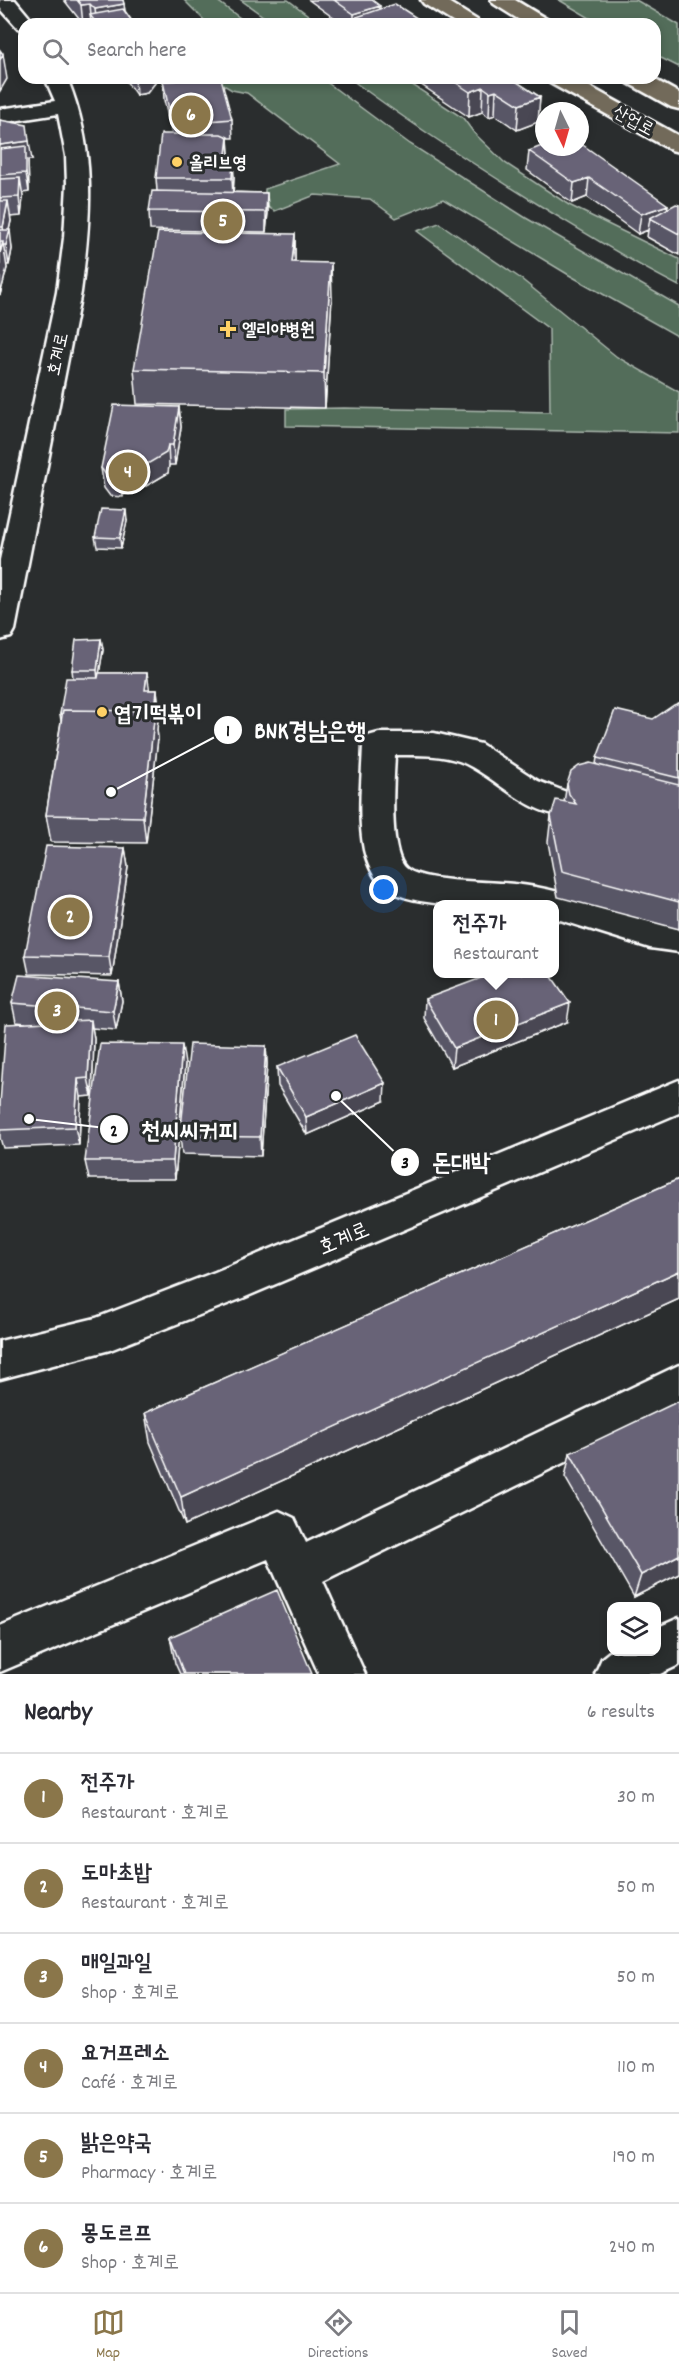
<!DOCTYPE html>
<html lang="en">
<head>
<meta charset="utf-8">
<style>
  :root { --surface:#fff; --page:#f7f7f7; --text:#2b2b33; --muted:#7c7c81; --line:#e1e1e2; --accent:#8a764a }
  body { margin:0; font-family:Dekko,"Poor Story",sans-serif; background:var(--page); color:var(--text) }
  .controls { position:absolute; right:18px; bottom:18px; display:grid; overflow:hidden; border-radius:12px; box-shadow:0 3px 9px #0003 }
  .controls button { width:54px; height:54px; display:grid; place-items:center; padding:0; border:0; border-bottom:2px solid var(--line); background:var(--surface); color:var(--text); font:30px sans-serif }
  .compass { position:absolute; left:535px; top:102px; width:54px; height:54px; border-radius:50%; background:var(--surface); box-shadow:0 3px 9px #0003; rotate:175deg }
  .you { position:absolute; left:384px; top:890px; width:21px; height:21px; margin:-15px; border:4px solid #fff; border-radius:50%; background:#1a73e8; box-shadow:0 0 0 9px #1a73e833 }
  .badge { display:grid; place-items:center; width:39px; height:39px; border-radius:50%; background:var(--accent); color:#fff; font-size:20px; font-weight:700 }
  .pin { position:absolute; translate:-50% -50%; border:3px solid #fff; box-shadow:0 2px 6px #0006 }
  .popup { position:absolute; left:433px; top:900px; width:126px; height:78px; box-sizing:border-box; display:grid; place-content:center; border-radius:12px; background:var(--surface); filter:drop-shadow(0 2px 4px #0005); font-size:20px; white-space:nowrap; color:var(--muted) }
  .popup b { font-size:22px; color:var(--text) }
  .popup::after { content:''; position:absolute; left:50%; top:100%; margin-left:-12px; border:12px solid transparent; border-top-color:var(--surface) }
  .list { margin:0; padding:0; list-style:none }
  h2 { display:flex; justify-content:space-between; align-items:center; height:78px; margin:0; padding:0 24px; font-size:26px }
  h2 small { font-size:20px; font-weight:400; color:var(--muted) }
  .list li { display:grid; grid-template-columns:39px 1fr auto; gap:18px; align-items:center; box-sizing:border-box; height:90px; padding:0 24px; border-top:2px solid var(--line) }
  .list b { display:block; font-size:22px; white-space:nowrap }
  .list p { margin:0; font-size:20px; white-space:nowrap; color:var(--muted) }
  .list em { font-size:20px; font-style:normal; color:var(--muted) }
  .icon { flex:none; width:33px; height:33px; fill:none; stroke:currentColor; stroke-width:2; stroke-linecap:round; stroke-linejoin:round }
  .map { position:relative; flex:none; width:679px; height:1674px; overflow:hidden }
  .search { position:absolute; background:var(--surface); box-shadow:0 3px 9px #0003; left:18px; right:18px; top:18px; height:66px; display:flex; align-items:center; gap:15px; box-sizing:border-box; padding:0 21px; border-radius:18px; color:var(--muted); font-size:22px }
  .sheet { height:618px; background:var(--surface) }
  nav { display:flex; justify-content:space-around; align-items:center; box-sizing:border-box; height:84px; border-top:2px solid var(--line); background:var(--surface); font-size:16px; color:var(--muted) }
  nav a { display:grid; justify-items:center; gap:3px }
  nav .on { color:var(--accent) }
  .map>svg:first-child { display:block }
</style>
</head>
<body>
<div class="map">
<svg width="679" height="1674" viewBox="0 0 679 1674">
  <rect width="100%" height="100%" fill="#2a2d2e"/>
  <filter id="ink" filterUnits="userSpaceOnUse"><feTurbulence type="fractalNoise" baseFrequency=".0167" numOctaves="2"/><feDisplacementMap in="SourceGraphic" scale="12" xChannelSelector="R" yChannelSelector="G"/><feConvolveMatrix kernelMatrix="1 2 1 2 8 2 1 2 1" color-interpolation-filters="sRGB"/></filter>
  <g filter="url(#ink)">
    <path fill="#536d5a" stroke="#a9b6ac" stroke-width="1.5" d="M184,0H216L248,24H208Z
      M241,0H288L320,24H274Z
      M559,0H636L679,25V67L655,55V24H600Z
      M212,78H321L410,144L526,218L679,306V337L569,275L443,199L396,218L370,199L315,195L275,211L265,206V189L340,164L247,93L232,90Z
      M349,78H402L463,118L474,133L505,163L569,205L679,259V286C635,264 593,238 552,213C482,170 414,126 349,78Z
      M439,223L520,278L617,357L679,392V433L286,426V409L344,408L550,412L549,329L417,231Z"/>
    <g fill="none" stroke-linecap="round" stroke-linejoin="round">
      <defs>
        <path id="minor" d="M0,0H15L35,24H24V30L18,28L0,8Z
          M45,78H67C97,150 91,216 81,292L15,630L11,637L0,640V560L57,292L64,238L67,184L66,156L58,114L0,123V109L55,101Z
          M379,733H434L481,744L538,781L574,795L579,804L574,813C536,825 492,772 459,761C438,754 416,755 395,755C394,780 388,851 406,868C422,883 490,881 514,884C545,887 574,896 603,905C629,914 652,923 679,924V952L650,948L554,918V904C515,904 412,913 383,886C373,878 367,862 364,850C357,815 362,779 363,744L368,736Z
          M679,1080V1113L243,1298L110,1350L0,1379V1341L96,1318L215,1272Z
          M679,1365V1406L323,1581L365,1674H319L268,1559L0,1672V1626L279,1511L294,1518L306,1543Z
          M679,1618V1665L660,1674H595L602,1658L612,1650V1652H656V1628Z"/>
        <path id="major" d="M421,0H445L477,20L480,24H456L424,4Z
          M491,0H515L548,20L551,24H526L494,4Z
          M547,78H574L679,136V152L671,150L550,83Z
          M625,78H652L679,93V109L671,107L628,83Z"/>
      </defs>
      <use href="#minor" stroke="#fff" stroke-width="5"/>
      <use href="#major" stroke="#fff" stroke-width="5"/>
      <use href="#minor" fill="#2a2d2e" fill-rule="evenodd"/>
      <use href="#major" fill="#726b5a" fill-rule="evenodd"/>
    </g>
    <path fill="#595666" stroke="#fff" stroke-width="1.5" d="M64,0H123L125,11L134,24H91V22L83,24Z
      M309,0H372L380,9L426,24H342Z
      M124,78H159L147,93L136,95Z
      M411,78H511L540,97L538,122L517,130L495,115L489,117L482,112L469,117Z
      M163,81L232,119L233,138H228L229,156L234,177L233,192L267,193L268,212L266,232L150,230L149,211L157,191L156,178L172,134L164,100Z
      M0,120L32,160H28L29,192L22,193L23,197L21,216L10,217L11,221L9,230L12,249L9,265H6L7,268L0,295Z
      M529,151L667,209L679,205V255L647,237L648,230L638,234L587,197L572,203L527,170Z
      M295,234V262L332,297L325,408L137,404L134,369Z
      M179,407L181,427L175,465H169L168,473L146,486L126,485L123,497L110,496L104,488L101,468Z
      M127,521L121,548L97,547L95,537Z
      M101,639L103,650L99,673H147L149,690H157L159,710L157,730L158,738L146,843L51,842L46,815L61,721L60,714L73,678L72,670Z
      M679,703V929L558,897L548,842L551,816L564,802L567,784L596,764L597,758Z
      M125,848L128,867L112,976L29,974L25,955Z
      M119,982L122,1001L116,1030L92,1028L94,1039L92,1096L81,1097L79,1145L3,1148L0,1138V1104L25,1023L16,1022L12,1003Z
      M425,999L567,1022L452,1067L424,1018Z
      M266,1046L267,1064L261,1156L182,1154L180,1136Z
      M185,1064L175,1179H89L85,1161Z
      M277,1067L384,1101L307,1135L278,1086Z
      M679,1179V1299L185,1525L150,1442L145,1413Z
      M570,1453L679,1574L634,1597L565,1477Z
      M170,1637L312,1674H180L175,1663Z"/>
    <path fill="#484653" stroke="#fff" stroke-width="1.5" d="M90,4L91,17L90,15L91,22L83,24L81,5Z
      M124,4L126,22L97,24L95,9Z
      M380,6V24L357,17V24H354V14Z
      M3,54L7,79L0,91V60Z
      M135,78H159L147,93L136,95Z
      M483,87L482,112L469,117L470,92Z
      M496,90L495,115L489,117L490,92Z
      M540,97L538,122L517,130L519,105Z
      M228,137L229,156L226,154Z
      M29,141L32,160H28L29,192L26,173L0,165V145Z
      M233,158L234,177L233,197L232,178Z
      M20,178L23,197L21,216L19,197Z
      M589,178L587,197L572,203L574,183Z
      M267,193L268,212L266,232V212Z
      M8,201L11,221L7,239L10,230L12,249L9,265L3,227Z
      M668,205L665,224L650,218L648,230L638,234L641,214Z
      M295,234V268L292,262Z
      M3,242L7,268L0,295V253Z
      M331,263L332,297L325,408L324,373Z
      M179,407L181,427L175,465L173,445Z
      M168,445L169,465L168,473L146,486L144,466Z
      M124,465L126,485L123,497L121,477Z
      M126,510L127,521L121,548L120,538Z
      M101,639L103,650L98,681L97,670Z
      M147,673L150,693L145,690Z
      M157,690L159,710L157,730L158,738L146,843L143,817Z
      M125,848L128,867L112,976L109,957Z
      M119,982L122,1001L116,1030L113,1011Z
      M570,1003L567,1022L452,1067L454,1048Z
      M91,1020L94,1039L92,1096L88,1078Z
      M182,1045L185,1064L175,1179L173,1161Z
      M266,1046L267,1064L261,1156L260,1137Z
      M78,1079L81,1097L79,1145L75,1127Z
      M385,1083L384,1101L307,1135L306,1117Z
      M679,1271V1299L185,1525L181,1497Z
      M679,1555V1574L634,1597L641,1575Z"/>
    <path fill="#676477" stroke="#fff" stroke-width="1.5" d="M77,0H123L124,4L95,9L90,4L81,5Z
      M334,0H372L380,6L354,14Z
      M395,4L426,24H367L357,17Z
      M123,9L134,24H97L90,15Z
      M0,50L3,54L0,60Z
      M172,78H201L170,81V79Z
      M201,78H221L232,119L172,124L163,81Z
      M449,78H511L540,97L519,105L496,90L490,92L483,87L470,92Z
      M0,120L27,125L29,141L0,145Z
      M161,134H221L228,137L226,154L233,158L232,178H156Z
      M580,143L668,205L641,214L589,178L574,183L529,151L544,145V147H580Z
      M26,146V173L0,175V149Z
      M20,178L19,197L0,198V179Z
      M152,191L267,193L266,212L149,211Z
      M0,201H8L3,227H0Z
      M676,204L679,205V234L650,218Z
      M0,230H10L6,245H3V242H0Z
      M158,232L295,234L292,262L331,263L324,373L134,369Z
      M0,242H3L0,253Z
      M114,405L179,407L173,445H168L166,453L144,466L124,465L121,477L107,476L101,468Z
      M101,509L126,510L120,538L95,537Z
      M101,639L97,670H72L76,640Z
      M99,673H147L145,690H157L155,711L63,710L62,714H60L66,678H98Z
      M679,703V778L597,758L615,710L653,719L674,705Z
      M63,710L155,711L143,817L46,815Z
      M590,763L679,785V902L562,871L551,816L556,800L576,804L569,794L567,784L571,772L579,766Z
      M46,846L125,848L109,957L25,955Z
      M492,974H550L570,1003L454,1048L425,999Z
      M19,975L119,982L113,1011L12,1003Z
      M91,1020L88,1078L78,1079L75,1127L0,1130V1104L6,1024Z
      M355,1035L385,1083L306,1117L277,1067Z
      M100,1044L182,1045L173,1161H85Z
      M190,1044L266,1046L260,1137L180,1136Z
      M679,1179V1271L181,1497L145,1413Z
      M679,1401V1555L641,1575L570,1453Z
      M277,1590L312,1674H184L170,1637Z"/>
  </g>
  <g fill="#ffd166" stroke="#2a2d2e" stroke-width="2">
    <circle cx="177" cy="162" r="6"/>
    <path d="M225 320h6v6h6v6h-6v6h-6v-6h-6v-6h6z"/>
    <circle cx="102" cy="712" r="6"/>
  </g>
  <g text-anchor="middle" stroke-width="6" stroke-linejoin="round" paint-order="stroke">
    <g font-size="18" fill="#fff" stroke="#2a2d2e">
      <text transform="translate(634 120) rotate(29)" y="6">산업로</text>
      <text transform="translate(57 354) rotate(-78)" y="6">호계로</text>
    </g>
    <g font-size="18" font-weight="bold" fill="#fff" stroke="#2a2d2e" text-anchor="start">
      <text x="189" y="168">올리브영</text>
      <text x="242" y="335">엘리야병원</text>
    </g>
    <g font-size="22" font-weight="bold" fill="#fff" stroke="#2a2d2e" text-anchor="start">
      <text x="114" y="720">엽기떡볶이</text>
    </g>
    <g font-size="22" fill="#fff" stroke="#2a2d2e">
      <text transform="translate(343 1237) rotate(-23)" y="8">호계로</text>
    </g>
  </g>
  <path fill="none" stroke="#fff" stroke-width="2" d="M111 792L228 730M29 1119L114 1129M336 1096L405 1162"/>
  <g fill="#fff" stroke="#2a2d2e" stroke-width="2">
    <circle cx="111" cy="792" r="6"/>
    <circle cx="29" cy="1119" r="6"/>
    <circle cx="336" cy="1096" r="6"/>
    <circle cx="228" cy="730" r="15"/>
    <circle cx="114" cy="1129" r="15"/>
    <circle cx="405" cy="1162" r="15"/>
  </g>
  <g font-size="18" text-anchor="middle" font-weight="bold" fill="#111">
    <text x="228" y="736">1</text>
    <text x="114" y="1136">2</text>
    <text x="405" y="1168">3</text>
  </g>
  <g font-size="24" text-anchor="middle" font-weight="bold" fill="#fff" stroke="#2a2d2e" stroke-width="6" stroke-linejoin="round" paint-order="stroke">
    <text x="310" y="738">BNK경남은행</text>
    <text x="189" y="1138">천씨씨커피</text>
    <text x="461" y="1170">돈대박</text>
  </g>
</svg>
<div class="controls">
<button><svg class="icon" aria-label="layers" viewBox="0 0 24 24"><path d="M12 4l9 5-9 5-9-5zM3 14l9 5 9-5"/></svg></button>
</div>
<svg class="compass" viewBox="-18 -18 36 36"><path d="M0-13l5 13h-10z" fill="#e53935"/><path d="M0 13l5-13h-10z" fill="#7c7c81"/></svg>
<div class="you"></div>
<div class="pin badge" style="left:496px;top:1020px">1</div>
<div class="popup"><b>전주가</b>Restaurant</div>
<div class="pin badge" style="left:70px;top:917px">2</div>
<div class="pin badge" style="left:57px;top:1011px">3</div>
<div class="pin badge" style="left:128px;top:472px">4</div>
<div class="pin badge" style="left:223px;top:221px">5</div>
<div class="pin badge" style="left:191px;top:115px">6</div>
<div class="search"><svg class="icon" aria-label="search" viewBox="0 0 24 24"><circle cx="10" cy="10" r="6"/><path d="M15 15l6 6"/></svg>Search here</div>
</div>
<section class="sheet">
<h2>Nearby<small>6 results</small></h2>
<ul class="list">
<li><span class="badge">1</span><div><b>전주가</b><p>Restaurant · 호계로</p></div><em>30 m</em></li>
<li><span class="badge">2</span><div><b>도마초밥</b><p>Restaurant · 호계로</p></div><em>50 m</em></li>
<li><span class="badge">3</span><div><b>매일과일</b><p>Shop · 호계로</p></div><em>50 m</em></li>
<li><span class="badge">4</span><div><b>요거프레소</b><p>Café · 호계로</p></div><em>110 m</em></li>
<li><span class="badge">5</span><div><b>밝은약국</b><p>Pharmacy · 호계로</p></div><em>190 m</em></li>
<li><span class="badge">6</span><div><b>몽도르프</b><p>Shop · 호계로</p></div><em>240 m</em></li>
</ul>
</section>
<nav>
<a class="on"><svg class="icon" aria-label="map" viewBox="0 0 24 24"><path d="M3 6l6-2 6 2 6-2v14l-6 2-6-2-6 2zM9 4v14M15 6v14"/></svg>Map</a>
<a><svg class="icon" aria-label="directions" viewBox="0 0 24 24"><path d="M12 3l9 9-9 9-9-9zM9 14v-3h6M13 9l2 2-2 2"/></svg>Directions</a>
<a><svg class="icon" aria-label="saved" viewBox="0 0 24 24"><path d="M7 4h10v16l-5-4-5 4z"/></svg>Saved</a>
</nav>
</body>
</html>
